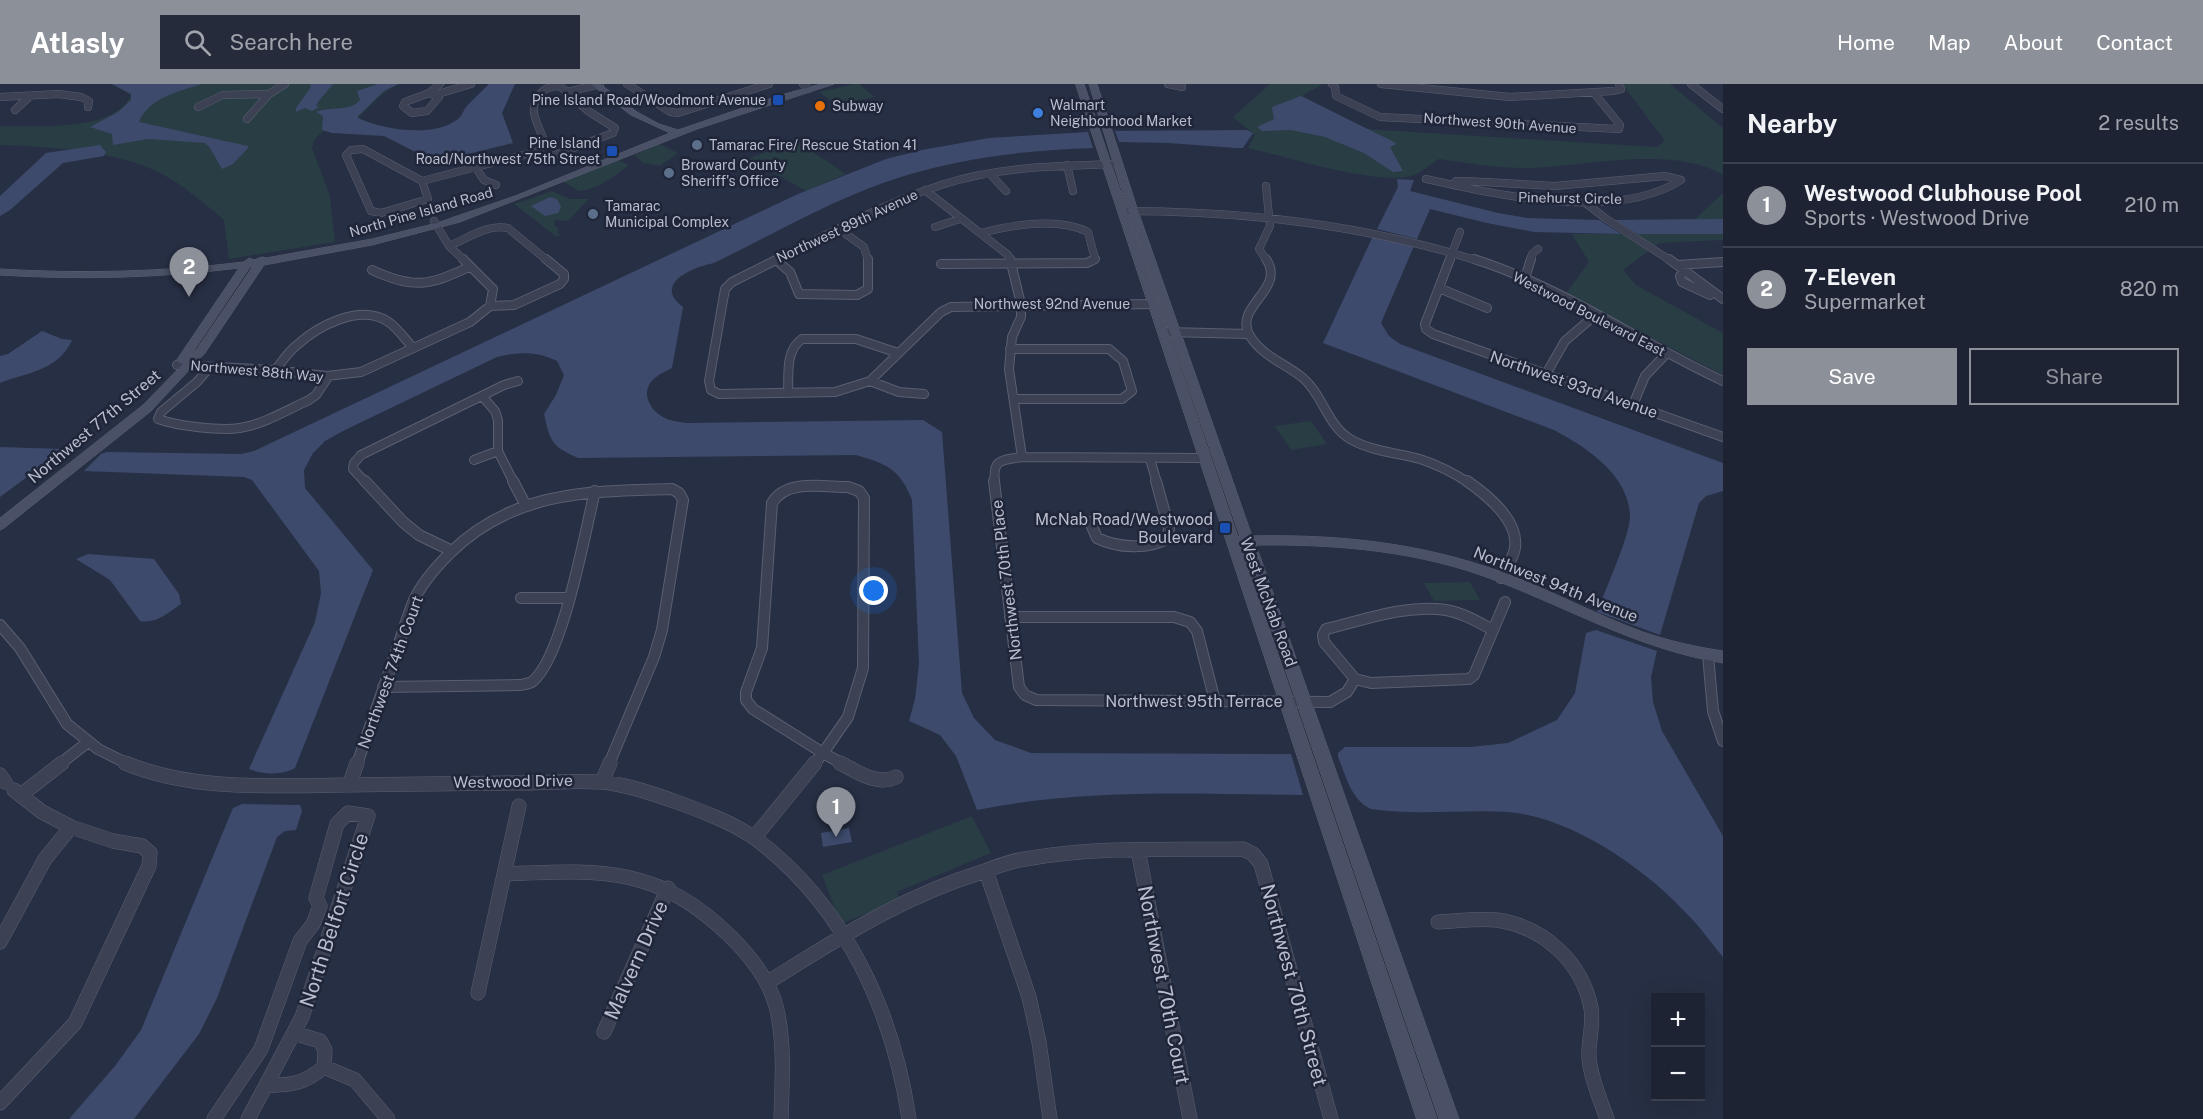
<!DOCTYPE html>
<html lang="en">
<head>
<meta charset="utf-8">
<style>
  :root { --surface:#1d2333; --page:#252b3b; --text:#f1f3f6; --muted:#a0a4ac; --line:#3b404e; --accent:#8c9099 }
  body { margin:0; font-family:"Public Sans",sans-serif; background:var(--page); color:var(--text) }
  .controls { position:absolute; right:18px; bottom:18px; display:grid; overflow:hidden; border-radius:0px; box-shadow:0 6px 24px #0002 }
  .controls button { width:54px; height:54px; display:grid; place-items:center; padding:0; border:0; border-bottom:2px solid var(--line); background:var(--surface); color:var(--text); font:30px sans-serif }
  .you { position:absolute; left:874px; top:507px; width:21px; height:21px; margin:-15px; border:4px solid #fff; border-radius:50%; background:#1a73e8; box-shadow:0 0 0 9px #1a73e833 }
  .badge { display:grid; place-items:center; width:39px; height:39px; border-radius:50%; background:var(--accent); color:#fff; font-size:20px; font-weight:700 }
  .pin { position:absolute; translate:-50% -50px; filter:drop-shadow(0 2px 3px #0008) }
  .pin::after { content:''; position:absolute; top:32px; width:21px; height:18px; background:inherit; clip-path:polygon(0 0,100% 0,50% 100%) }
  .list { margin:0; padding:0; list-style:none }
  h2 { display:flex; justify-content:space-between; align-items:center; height:78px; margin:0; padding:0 24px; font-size:26px }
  h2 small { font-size:20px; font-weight:400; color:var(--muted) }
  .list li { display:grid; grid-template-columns:39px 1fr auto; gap:18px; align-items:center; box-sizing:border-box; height:84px; padding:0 24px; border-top:2px solid var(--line) }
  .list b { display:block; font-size:22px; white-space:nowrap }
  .list p { margin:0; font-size:20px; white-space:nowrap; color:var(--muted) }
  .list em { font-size:20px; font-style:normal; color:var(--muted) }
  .actions { display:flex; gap:12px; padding:18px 24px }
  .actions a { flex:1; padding:14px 0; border:2px solid var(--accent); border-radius:0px; text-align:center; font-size:21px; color:var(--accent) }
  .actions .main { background:var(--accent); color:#fff }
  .icon { flex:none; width:33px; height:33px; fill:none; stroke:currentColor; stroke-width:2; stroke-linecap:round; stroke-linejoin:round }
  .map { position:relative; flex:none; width:1723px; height:1035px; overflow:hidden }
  header { display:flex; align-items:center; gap:36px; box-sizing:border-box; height:84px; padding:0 30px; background:var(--accent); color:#fff }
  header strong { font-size:28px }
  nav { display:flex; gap:33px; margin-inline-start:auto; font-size:21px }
  .search { width:420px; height:54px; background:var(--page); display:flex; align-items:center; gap:15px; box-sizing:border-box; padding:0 21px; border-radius:0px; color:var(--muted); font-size:22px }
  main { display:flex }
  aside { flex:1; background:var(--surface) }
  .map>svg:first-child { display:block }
</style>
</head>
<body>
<header>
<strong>Atlasly</strong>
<div class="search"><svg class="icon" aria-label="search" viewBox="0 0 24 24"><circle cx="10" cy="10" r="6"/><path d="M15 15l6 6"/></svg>Search here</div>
<nav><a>Home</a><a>Map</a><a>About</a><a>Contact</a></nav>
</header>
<main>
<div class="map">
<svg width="1723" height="1035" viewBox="0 0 1723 1035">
  <rect width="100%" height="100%" fill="#272f44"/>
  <path fill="#293d45" d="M112,0H399C381,8 374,19 360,32C344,47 318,38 312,64L330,112L335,158L229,175L224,136C204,119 183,101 160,89C114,66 50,63 0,61V42C37,41 114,49 131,11Z
    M854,0H859L875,13L836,20L819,8Z
    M1270,0H1323L1302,12L1365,45L1656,63L1665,57L1626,5L1615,0H1670L1723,44V91C1674,61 1588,82 1531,84C1501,85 1469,79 1439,75C1431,80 1421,89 1412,92C1374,101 1288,73 1248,64L1255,51L1233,33Z
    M795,56L846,90L806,107L749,75Z
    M659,60L678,69L660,82L643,79L635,71Z
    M616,75L629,81C615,92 597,106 578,107L562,97Z
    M552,107L570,115H589L568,137L555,136L554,140L559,146L557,148L560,150L557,153L514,120Z
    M1723,109V156L1659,159L1623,186L1636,201L1723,249V291L1566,209L1589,178L1572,150H1637L1615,136L1695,135Z
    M1311,337L1327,360L1291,366L1275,342Z
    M1470,498L1480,516L1434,517L1424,499Z
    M972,732L991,769L897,808L900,816L841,840L822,791Z"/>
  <path fill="#3d4a6c" d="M112,0H202C180,7 148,14 139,38L248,62V64L233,80L222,85L210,64L205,59L148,55L113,61L112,50L90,43L118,28L131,16V10Z
    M310,0H333L318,18L316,22L319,23L312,27L305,24L296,28V24L311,3Z
    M378,0H398L384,7L358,32V34C384,46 434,54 458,35C462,32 463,27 466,23C473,15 482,7 489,0H515L502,29L513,59L435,78L384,52L332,49L322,46L323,32L316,28C330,22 351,28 360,16L357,7Z
    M1301,12L1394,58L1396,60L1390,63L1403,87L1393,88L1364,69L1325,53L1291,46L1262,47L1257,43L1274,35L1272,23Z
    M1247,46L1253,49L1243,64H1236L1168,59L1119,58L1115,47Z
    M1088,48L1093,64C1030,66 966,73 904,92C838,112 776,149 714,179C693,183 652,200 683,223L672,284C664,288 653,293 649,301C642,315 654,330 667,335C672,337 680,338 686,339L923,336L942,348L962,609L974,634L995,656L1031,669L1291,670L1303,711C1193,710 1085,704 977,726L956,672L940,651L909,637L915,615L919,580L912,416C900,385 887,380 856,371L578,374C551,362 550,357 544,330L556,311L564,291L557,277C536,267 519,268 497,273L345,346L325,357L313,369L304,386L305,404L373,486L295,684C284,691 262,691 249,685L315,538L321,509L319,487L252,396L244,393L84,387L101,370L107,368L241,370L254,367L798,110L886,75L922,66L989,54Z
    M100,61L106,68L104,72L63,79L10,126L0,132V112L46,69Z
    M1397,95L1414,96L1410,107L1498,129L1527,134L1599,136L1621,150L1534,148L1487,139L1430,125L1417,155L1377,145L1398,103Z
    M550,113L557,115L561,123L558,129L545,132L531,122Z
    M1723,135V150H1638L1615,136Z
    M1373,152L1414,162L1381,239L1389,252L1400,260L1723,379V407L1706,412L1699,419L1660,551L1597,528C1605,506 1630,452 1630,432C1629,391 1586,363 1554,346L1323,259Z
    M42,247L62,255L72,256C58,287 28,288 0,299V272L8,270Z
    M0,363L62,365L66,368L52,380L35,387L0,413Z
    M88,470L154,475L179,510L181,520C168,529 156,540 140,537L110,496L76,475Z
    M1596,546L1657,567L1651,593L1653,618L1662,647L1723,752V873C1711,859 1701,844 1688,831C1646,785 1572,733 1508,728C1463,725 1416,732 1371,725C1351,716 1346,692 1338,673V669L1345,663H1471L1508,659L1557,636L1575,609L1586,549Z
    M242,720L300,721L302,727L296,746L285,747L277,753L217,914L199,950L134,1035H69L115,982L141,946L233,724Z
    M849,744L852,758L823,763L821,749Z"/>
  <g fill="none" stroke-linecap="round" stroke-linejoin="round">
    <defs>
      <path id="street-far3" d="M627,0L670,28L678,29L769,0
        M803,0L809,5
        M1168,0L1182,3
        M1332,0L1335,3L1336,12L1380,33L1619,45L1620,41L1594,9
        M1381,0L1510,13L1613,7L1621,5L1619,0
        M1691,0L1723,25
        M567,8L600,0
        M429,9L439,13L427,27L412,29L403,22L405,18Z
        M429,9L440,0
        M438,10L471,0
        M0,13L59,10L81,13L89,17L88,23
        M198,23L223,11L269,10
        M15,26L29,13
        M247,35L269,10L285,0
        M363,65L422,97L428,115L381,129L371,127L346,71L351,66Z
        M1067,81L1073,107
        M476,84L484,96L496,101
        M990,90L1006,107
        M1426,95C1497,111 1616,138 1681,96L1665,92L1555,102L1466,97H1456L1454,100
        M422,97L538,67L545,60C541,44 526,27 539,11C544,4 552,2 560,2L588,27L615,44L613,49L547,74L541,75L532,70
        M1266,102L1270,142L1259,165L1267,177
        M925,106L1008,171L1010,177
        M1583,117L1605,134L1671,177
        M1124,127C1245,127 1363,140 1478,177
        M434,137L449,162L465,177
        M935,143L960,135
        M839,145L864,163L868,177
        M981,149C1012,141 1058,133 1088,148L1095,175L1092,177
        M449,162C469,154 486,140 508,144L548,177
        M775,177C829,149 883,120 941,101C998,82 1059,82 1118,80
        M1449,177L1460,148
        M1530,177L1532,170L1538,165"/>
      <path id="street-far2" d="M463,175L493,205L490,222
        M778,175L732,198L725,205L709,297L711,306L719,310L835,308L870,297L899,308L924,310
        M1010,175L1021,220V233L1012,253L1009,285L1022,373
        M1266,175C1287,206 1232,222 1250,252C1262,272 1286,280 1303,294C1323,311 1327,341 1350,355C1371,367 1397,369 1420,375C1438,381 1454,389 1469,399
        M1450,175L1425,240L1426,245L1433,250L1723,353
        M1474,175C1562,203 1639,258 1723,297
        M1669,175L1723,215
        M776,176L790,188L799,210L857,211L868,205V175
        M941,180L1087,179L1095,175
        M1677,181L1723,178
        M372,186C413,205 428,202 469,183
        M1685,187L1680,192L1682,198L1710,211
        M1525,194L1531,175
        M1439,204L1487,224
        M1168,248L1248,250
        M1010,265H1109L1123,277L1132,307L1122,315H1014
        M177,281L274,286L327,292L361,288L470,238L490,222L514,221L560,200L564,195V190L546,175
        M210,283L197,298L161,328L158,335C177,342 220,347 240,344C264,340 287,326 309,316L316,311L328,293
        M275,286C282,278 288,268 297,261C318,242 359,220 387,237C397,243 405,255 413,264
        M1546,290L1565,257L1594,232
        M870,297L941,228L951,223L1154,220
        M788,308C789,290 785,267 802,255H856L898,269
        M482,312L495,327L498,336V367L514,399
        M1633,321L1645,292L1666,270
        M1150,375L1157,399
        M474,376L498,367
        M366,399L353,385L354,379L361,371L504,301L518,297
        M995,399C992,375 1001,376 1022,373L1205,374"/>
      <path id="street-far1" d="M365,397L403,438L419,451L450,466
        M513,397L525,420
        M994,397L1019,603L1025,611L1036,616L1330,618L1347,608L1355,595
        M1467,397C1487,411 1519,436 1515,464C1513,475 1506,485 1501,494
        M848,403L859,407L864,414L863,584L848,633L823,669L753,625L746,616V608L762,564L772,419C786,395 823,403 848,403Z
        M1090,438L1097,454C1118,464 1148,466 1168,454L1169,444L1156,397
        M521,514H568
        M1010,533H1174L1190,538L1197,547L1215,617
        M0,541L20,564L67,640L98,665L128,680
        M1493,546C1478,538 1463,529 1446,526C1406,520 1364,536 1326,545L1323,551L1324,558L1355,595L1371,599L1469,595L1474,591L1505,518
        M1708,571L1713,627L1723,657
        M383,603L520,601C524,600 530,600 533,597C563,572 585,448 595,407
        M823,669L843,680
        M60,680L88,658
        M357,680C370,643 383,605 396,568C402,551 407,533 414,516C422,499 437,482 450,469C513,407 589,407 672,405L679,409L683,416L662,546L654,573L609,680
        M814,680L823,669"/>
      <path id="street" d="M125,679C193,707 269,702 342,701C400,700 459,700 518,699C545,699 573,696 601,698C624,700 650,709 671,716C699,726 732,738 756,755C845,822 893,927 909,1035
        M840,679C858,688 876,702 896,693
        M0,691L5,698
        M602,698L610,679
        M350,699L357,679
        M21,711L62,679
        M754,754L815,679
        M1138,766L1190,1035
        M986,787L1029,913L1039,958L1050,1035
        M504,790C600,786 658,781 731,853C751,873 771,898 777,926C785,962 782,999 781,1035
        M1438,838C1458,837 1478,834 1497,836C1544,843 1582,878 1591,924C1594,940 1588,957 1589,974C1591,995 1600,1015 1607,1035
        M0,858L45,775L71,743
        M768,898C839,854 901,813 982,788C996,783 1010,777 1025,775C1097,762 1170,766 1243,765L1253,770L1261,780L1331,1035
        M478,909L519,722
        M604,948L668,804
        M324,983L355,996L388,1035
        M266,1001C290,1002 306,999 324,983L325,966L320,957L294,949
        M0,1019L75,939L149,782L150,769L142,762L113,757L71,743L42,728L14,706
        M214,1035L261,965L300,857L313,840L320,822L316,814L337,740L348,729L368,732L302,933L248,1035"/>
      <path id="secondary" d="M591,0H600L637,28L659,40L678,46L781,11L821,0H834L697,45L460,138L372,161L264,181L205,269L151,327L4,444L0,446V434L143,321L183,280L176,277L239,184C159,194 80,196 0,191V185C82,190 162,188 244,178L249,174L254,176L262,173L266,174L372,155L437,139L515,112L670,49L631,31ZM253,182L197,265L189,274L250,183Z
        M1076,0H1084L1238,453H1240L1128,127L1089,0H1097L1138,127L1252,452C1339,450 1423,459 1504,489C1551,506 1596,531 1643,548C1669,557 1696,563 1723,567V579C1639,565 1575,527 1497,497C1420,467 1338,460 1256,461L1459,1035H1439L1243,462H1241L1437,1035H1417Z"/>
    </defs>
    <use href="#street-far3" stroke="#5a5f71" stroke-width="8"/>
    <use href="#street-far2" stroke="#5a5f71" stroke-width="10"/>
    <use href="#street-far1" stroke="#5a5f71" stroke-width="12"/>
    <use href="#street" stroke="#5a5f71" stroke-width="15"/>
    <use href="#secondary" stroke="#5a5f71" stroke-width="1"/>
    <use href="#street-far3" stroke="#3c4253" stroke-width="7"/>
    <use href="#street-far2" stroke="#3c4253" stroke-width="8"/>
    <use href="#street-far1" stroke="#3c4253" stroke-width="10"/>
    <use href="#street" stroke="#3c4253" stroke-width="14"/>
    <use href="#secondary" fill="#4a5066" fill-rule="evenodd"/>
  </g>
  <g fill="#1a4fb4" stroke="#202639" stroke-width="2">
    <rect x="772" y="10" width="12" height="12" rx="3"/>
    <rect x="606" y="61" width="12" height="12" rx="3"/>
    <rect x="1219" y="438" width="12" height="12" rx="3"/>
  </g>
  <circle fill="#e8710a" stroke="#202639" stroke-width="2" cx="820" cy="22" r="6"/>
  <circle fill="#3f7fe0" stroke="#202639" stroke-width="2" cx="1038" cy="29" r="6"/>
  <g fill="#5c6f8a" stroke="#202639" stroke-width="2">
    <circle cx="697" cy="61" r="6"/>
    <circle cx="669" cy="89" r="6"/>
    <circle cx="593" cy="130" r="6"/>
  </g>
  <g text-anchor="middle" stroke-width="5" stroke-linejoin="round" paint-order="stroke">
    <g font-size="14" fill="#b9bdcd" stroke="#202639" text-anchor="start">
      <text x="766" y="21" text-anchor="end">Pine Island Road/Woodmont Avenue</text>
      <text x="1050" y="26">Walmart<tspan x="1050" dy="16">Neighborhood Market</tspan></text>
      <text x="832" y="27">Subway</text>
      <text x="600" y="64" text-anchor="end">Pine Island<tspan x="600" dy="16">Road/Northwest 75th Street</tspan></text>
      <text x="709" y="66">Tamarac Fire/ Rescue Station 41</text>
      <text x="681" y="86">Broward County<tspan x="681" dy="16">Sheriff's Office</tspan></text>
      <text x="605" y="127">Tamarac<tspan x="605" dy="16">Municipal Complex</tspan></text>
    </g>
    <g font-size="14" fill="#b9bdcd" stroke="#202639">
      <text transform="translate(1500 39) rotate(4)" y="5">Northwest 90th Avenue</text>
      <text transform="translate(1570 114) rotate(1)" y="5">Pinehurst Circle</text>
      <text transform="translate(421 128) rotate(-16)" y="5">North Pine Island Road</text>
      <text transform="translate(847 142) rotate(-25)" y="5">Northwest 89th Avenue</text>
      <text x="1052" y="225">Northwest 92nd Avenue</text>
      <text transform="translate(1589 230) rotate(27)" y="5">Westwood Boulevard East</text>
      <text transform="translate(257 287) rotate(5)" y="5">Northwest 88th Way</text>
    </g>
    <g font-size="16" fill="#b9bdcd" stroke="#202639">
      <text transform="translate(1574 300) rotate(19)" y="6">Northwest 93rd Avenue</text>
      <text transform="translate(94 342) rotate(-40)" y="6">Northwest 77th Street</text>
      <text transform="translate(1006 496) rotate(-97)" y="6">Northwest 70th Place</text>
      <text transform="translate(1556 500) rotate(22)" y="6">Northwest 94th Avenue</text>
      <text transform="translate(1269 518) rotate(70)" y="6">West McNab Road</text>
      <text transform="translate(390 588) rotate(-70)" y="6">Northwest 74th Court</text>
      <text x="1194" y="623">Northwest 95th Terrace</text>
      <text transform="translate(513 697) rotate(-1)" y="6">Westwood Drive</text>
    </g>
    <g font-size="16" fill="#b9bdcd" stroke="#202639" text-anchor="end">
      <text x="1213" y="441">McNab Road/Westwood<tspan x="1213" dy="18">Boulevard</tspan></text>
    </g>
    <g font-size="20" fill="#b9bdcd" stroke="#202639">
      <text transform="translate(334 836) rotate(-72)" y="7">North Belfort Circle</text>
      <text transform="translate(636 876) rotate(-66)" y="7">Malvern Drive</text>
      <text transform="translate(1164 901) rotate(79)" y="7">Northwest 70th Court</text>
      <text transform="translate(1294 901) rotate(75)" y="7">Northwest 70th Street</text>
    </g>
  </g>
</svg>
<div class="controls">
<button>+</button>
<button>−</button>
</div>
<div class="you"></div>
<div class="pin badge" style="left:836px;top:753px">1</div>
<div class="pin badge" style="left:189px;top:213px">2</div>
</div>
<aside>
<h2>Nearby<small>2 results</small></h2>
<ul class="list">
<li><span class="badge">1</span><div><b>Westwood Clubhouse Pool</b><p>Sports · Westwood Drive</p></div><em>210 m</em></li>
<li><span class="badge">2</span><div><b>7-Eleven</b><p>Supermarket</p></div><em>820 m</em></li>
</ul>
<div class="actions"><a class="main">Save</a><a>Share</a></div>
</aside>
</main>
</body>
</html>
